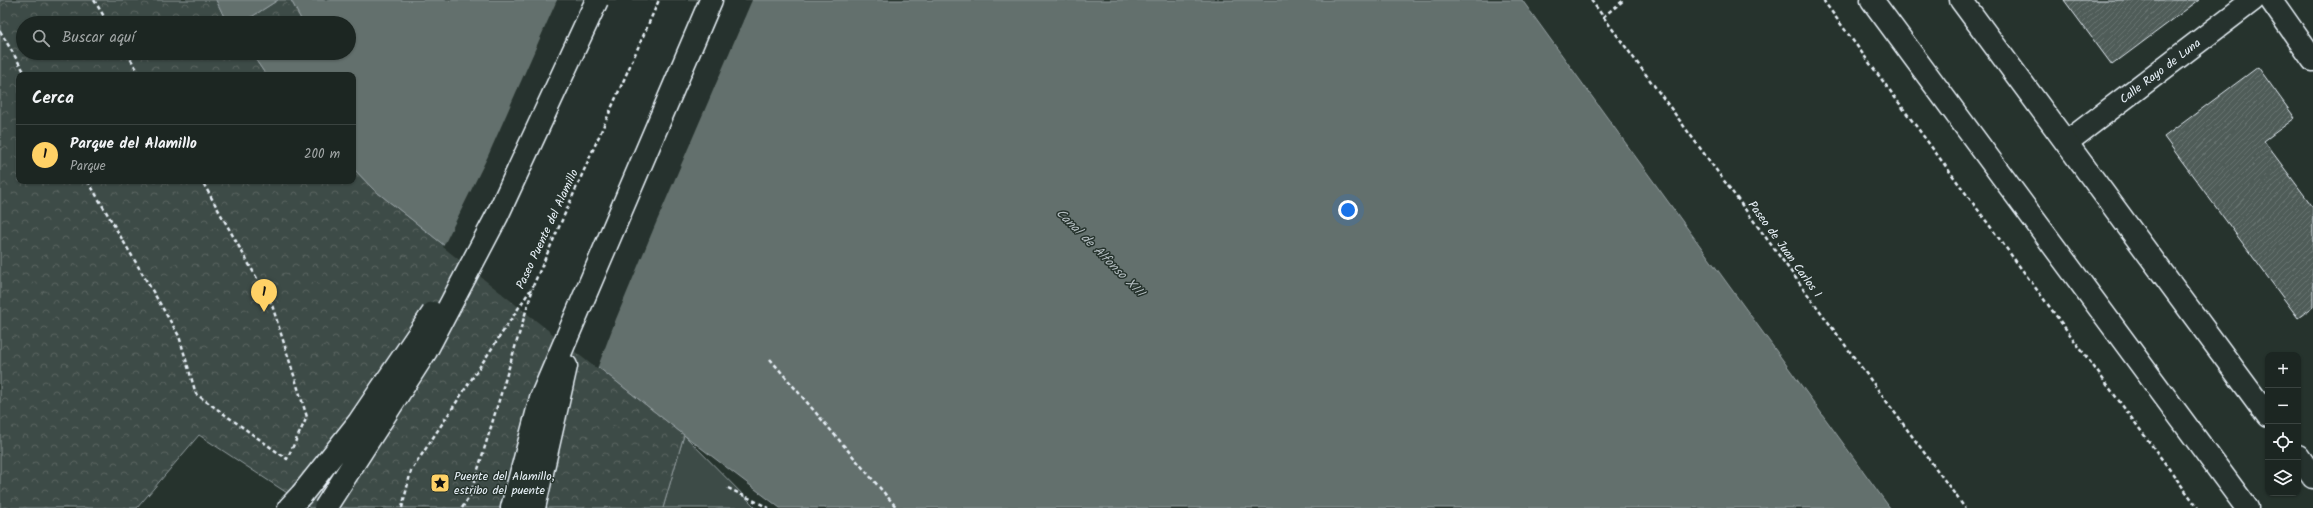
<!DOCTYPE html>
<html lang="es">
<head>
<meta charset="utf-8">
<style>
  :root { --surface:#1c2622; --page:#29322f; --text:#f1f3f6; --muted:#a0a5a5; --line:#3a4340; --accent:#ffd166 }
  body { margin:0; font-family:Kalam,sans-serif; background:var(--page); color:var(--text) }
  .controls { position:absolute; right:12px; bottom:12px; display:grid; overflow:hidden; border-radius:8px; box-shadow:0 1px 3px #0004 }
  .controls button { width:36px; height:36px; display:grid; place-items:center; padding:0; border:0; border-bottom:1px solid var(--line); background:var(--surface); color:var(--text); font:20px sans-serif }
  .you { position:absolute; left:1348px; top:210px; width:14px; height:14px; margin:-10px; border:3px solid #fff; border-radius:50%; background:#1a73e8; box-shadow:0 0 0 6px #1a73e833 }
  .badge { display:grid; place-items:center; width:26px; height:26px; border-radius:50%; background:var(--accent); color:#111; font-size:13px; font-weight:700 }
  .pin { position:absolute; translate:-50% -33px; filter:drop-shadow(0 1px 2px #0008) }
  .pin::after { content:''; position:absolute; top:21px; width:14px; height:12px; background:inherit; clip-path:polygon(0 0,100% 0,50% 100%) }
  .list { margin:0; padding:0; list-style:none }
  h2 { display:flex; justify-content:space-between; align-items:center; height:52px; margin:0; padding:0 16px; font-size:17px }
  h2 small { font-size:13px; font-weight:400; color:var(--muted) }
  .list li { display:grid; grid-template-columns:26px 1fr auto; gap:12px; align-items:center; box-sizing:border-box; height:60px; padding:0 16px; border-top:1px solid var(--line) }
  .list b { display:block; font-size:15px; white-space:nowrap }
  .list p { margin:0; font-size:13px; white-space:nowrap; color:var(--muted) }
  .list em { font-size:13px; font-style:normal; color:var(--muted) }
  .icon { flex:none; width:22px; height:22px; fill:none; stroke:currentColor; stroke-width:2; stroke-linecap:round; stroke-linejoin:round }
  .map { position:relative; flex:none; width:2313px; height:508px; overflow:hidden }
  .search { position:absolute; background:var(--surface); box-shadow:0 1px 3px #0004; left:16px; top:16px; width:340px; height:44px; display:flex; align-items:center; gap:10px; box-sizing:border-box; padding:0 14px; border-radius:22px; color:var(--muted); font-size:15px }
  .panel { position:absolute; background:var(--surface); box-shadow:0 1px 3px #0004; left:16px; top:72px; width:340px; height:112px; border-radius:8px }
  .map>svg:first-child { display:block }
</style>
</head>
<body>
<div class="map">
<svg width="2313" height="508" viewBox="0 0 2313 508">
  <defs>
    <pattern id="park-crowns" width="20" height="18" patternUnits="userSpaceOnUse"><rect width="20" height="18" fill="#3e4b47"/><path d="M2 6a3 3 0 1 1 6 0M12 15a3 3 0 1 1 6 0" fill="none" stroke="#5a6562"/></pattern>
    <pattern id="building-hatch" width="6" height="6" patternUnits="userSpaceOnUse"><rect width="6" height="6" fill="#505c59"/><path d="M-1 1l2-2M0 6l6-6M5 7l2-2" fill="none" stroke="#697472"/></pattern>
  </defs>
  <rect width="100%" height="100%" fill="#26332d"/>
  <filter id="ink" filterUnits="userSpaceOnUse"><feTurbulence type="fractalNoise" baseFrequency=".025" numOctaves="2"/><feDisplacementMap in="SourceGraphic" scale="8" xChannelSelector="R" yChannelSelector="G"/><feConvolveMatrix kernelMatrix="1 2 1 2 8 2 1 2 1" color-interpolation-filters="sRGB"/></filter>
  <g filter="url(#ink)">
    <path fill="#3e4b47" stroke="#939ea0" d="M684,435L756,508H663Z"/>
    <path fill="url(#park-crowns)" stroke="#939ea0" d="M0,0H216L227,23H23V53H251L266,75H19V181H353V168L373,189L684,435L663,508H310L199,435L137,508H0Z
      M278,0H291L303,23H242Z"/>
    <path fill="#636f6d" stroke="#98a3a5" d="M216,0H278L242,23H227Z
      M291,0H1522L1890,508H780L684,435L373,189L353,168V75H266L251,53H349V23H303Z"/>
    <path fill="#26332d" d="M557,0H752L653,230L616,319L597,369L443,247L488,156Z"/>
    <path fill="url(#building-hatch)" stroke="#e8f1f8" d="M2064,0H2199L2112,65Z
      M2258,67L2295,118L2264,141L2313,207V307L2298,318L2164,137Z"/>
    <g fill="none" stroke-linecap="round" stroke-linejoin="round">
      <defs>
        <g id="street">
          <path d="M2271,0L2313,60"/>
          <path id="s1" d="M2067,142L2253,0"/>
        </g>
        <path id="secondary" d="M289,508L302,494
          M512,508L541,398L711,0
          M534,508L566,366"/>
        <path id="primary" d="M1872,0L2247,508
          M1961,0L2268,416
          M2298,456L2313,477"/>
      </defs>
      <use href="#street" stroke="#e8f1f8" stroke-width="25"/>
      <use href="#secondary" stroke="#e8f1f8" stroke-width="25"/>
      <use href="#primary" stroke="#e8f1f8" stroke-width="25"/>
      <path stroke="#e8f1f8" stroke-width="2.5" stroke-dasharray="4 3" stroke-linecap="butt" d="M94,0L108,23
        M1591,0L1965,508
        M1823,0L2198,508
        M1603,17L1624,0
        M0,31L26,75
        M127,53L140,75
        M88,181L179,336L196,394L287,459L307,417L272,305L202,181
        M770,359L897,508
        M728,488L769,508
        M402,508L411,471L533,286L659,0
        M462,508L470,496L533,288"/>
      <use href="#street" stroke="#26332d" stroke-width="22"/>
      <use href="#secondary" stroke="#26332d" stroke-width="22"/>
      <use href="#primary" stroke="#26332d" stroke-width="22"/>
      <defs>
        <path id="secondary-bridge" d="M302,494L359,422L433,313
          M325,508L426,351L497,216L597,0"/>
      </defs>
      <use href="#secondary-bridge" stroke="#e8f1f8" stroke-width="25" stroke-linecap="butt"/>
      <use href="#secondary-bridge" stroke="#26332d" stroke-width="22"/>
    </g>
  </g>
  <defs>
    <symbol id="sight-square" viewBox="-11 -11 22 22"><rect x="-9" y="-9" width="18" height="18" rx="4" fill="#ffd166" stroke="#26332d"/><path d="M0-6L1.8-2.2L6-1.7L2.9 1.2L3.7 5.4L0 3.3L-3.7 5.4L-2.9 1.2L-6-1.7L-1.8-2.2Z" fill="#111"/></symbol>
  </defs>
  <g fill-rule="evenodd">
    <use href="#sight-square" x="429" y="472" width="22" height="22"/>
  </g>
  <g text-anchor="middle" stroke-width="3" stroke-linejoin="round" paint-order="stroke">
    <g font-size="12" fill="#e8f1f8" stroke="#26332d">
      <text dy="4" stroke="none"><textPath href="#s1" startOffset="117">Calle Rayo de Luna</textPath></text>
      <text transform="translate(547 229) rotate(-65)" y="4">Paseo Puente del Alamillo</text>
      <text transform="translate(1785 249) rotate(54)" y="4">Paseo de Juan Carlos I</text>
    </g>
    <g font-size="12" fill="#e8f1f8" stroke="#26332d" text-anchor="start">
      <text x="454" y="480">Puente del Alamillo,<tspan x="454" dy="14">estribo del puente</tspan></text>
    </g>
    <g font-size="13" font-style="italic" fill="#b3bdc0" stroke="#26332d">
      <text transform="translate(1101 252) rotate(45)" y="5">Canal de Alfonso XIII</text>
    </g>
  </g>
</svg>
<div class="controls">
<button>+</button>
<button>−</button>
<button><svg class="icon" aria-label="locate" viewBox="0 0 24 24"><circle cx="12" cy="12" r="6"/><path d="M12 2v4M12 18v4M2 12h4M18 12h4"/></svg></button>
<button><svg class="icon" aria-label="layers" viewBox="0 0 24 24"><path d="M12 4l9 5-9 5-9-5zM3 14l9 5 9-5"/></svg></button>
</div>
<div class="you"></div>
<div class="pin badge" style="left:264px;top:312px">1</div>
<div class="search"><svg class="icon" aria-label="search" viewBox="0 0 24 24"><circle cx="10" cy="10" r="6"/><path d="M15 15l6 6"/></svg>Buscar aquí</div>
<section class="panel">
<h2>Cerca<small></small></h2>
<ul class="list">
<li><span class="badge">1</span><div><b>Parque del Alamillo</b><p>Parque</p></div><em>200 m</em></li>
</ul>
</section>
</div>
</body>
</html>
